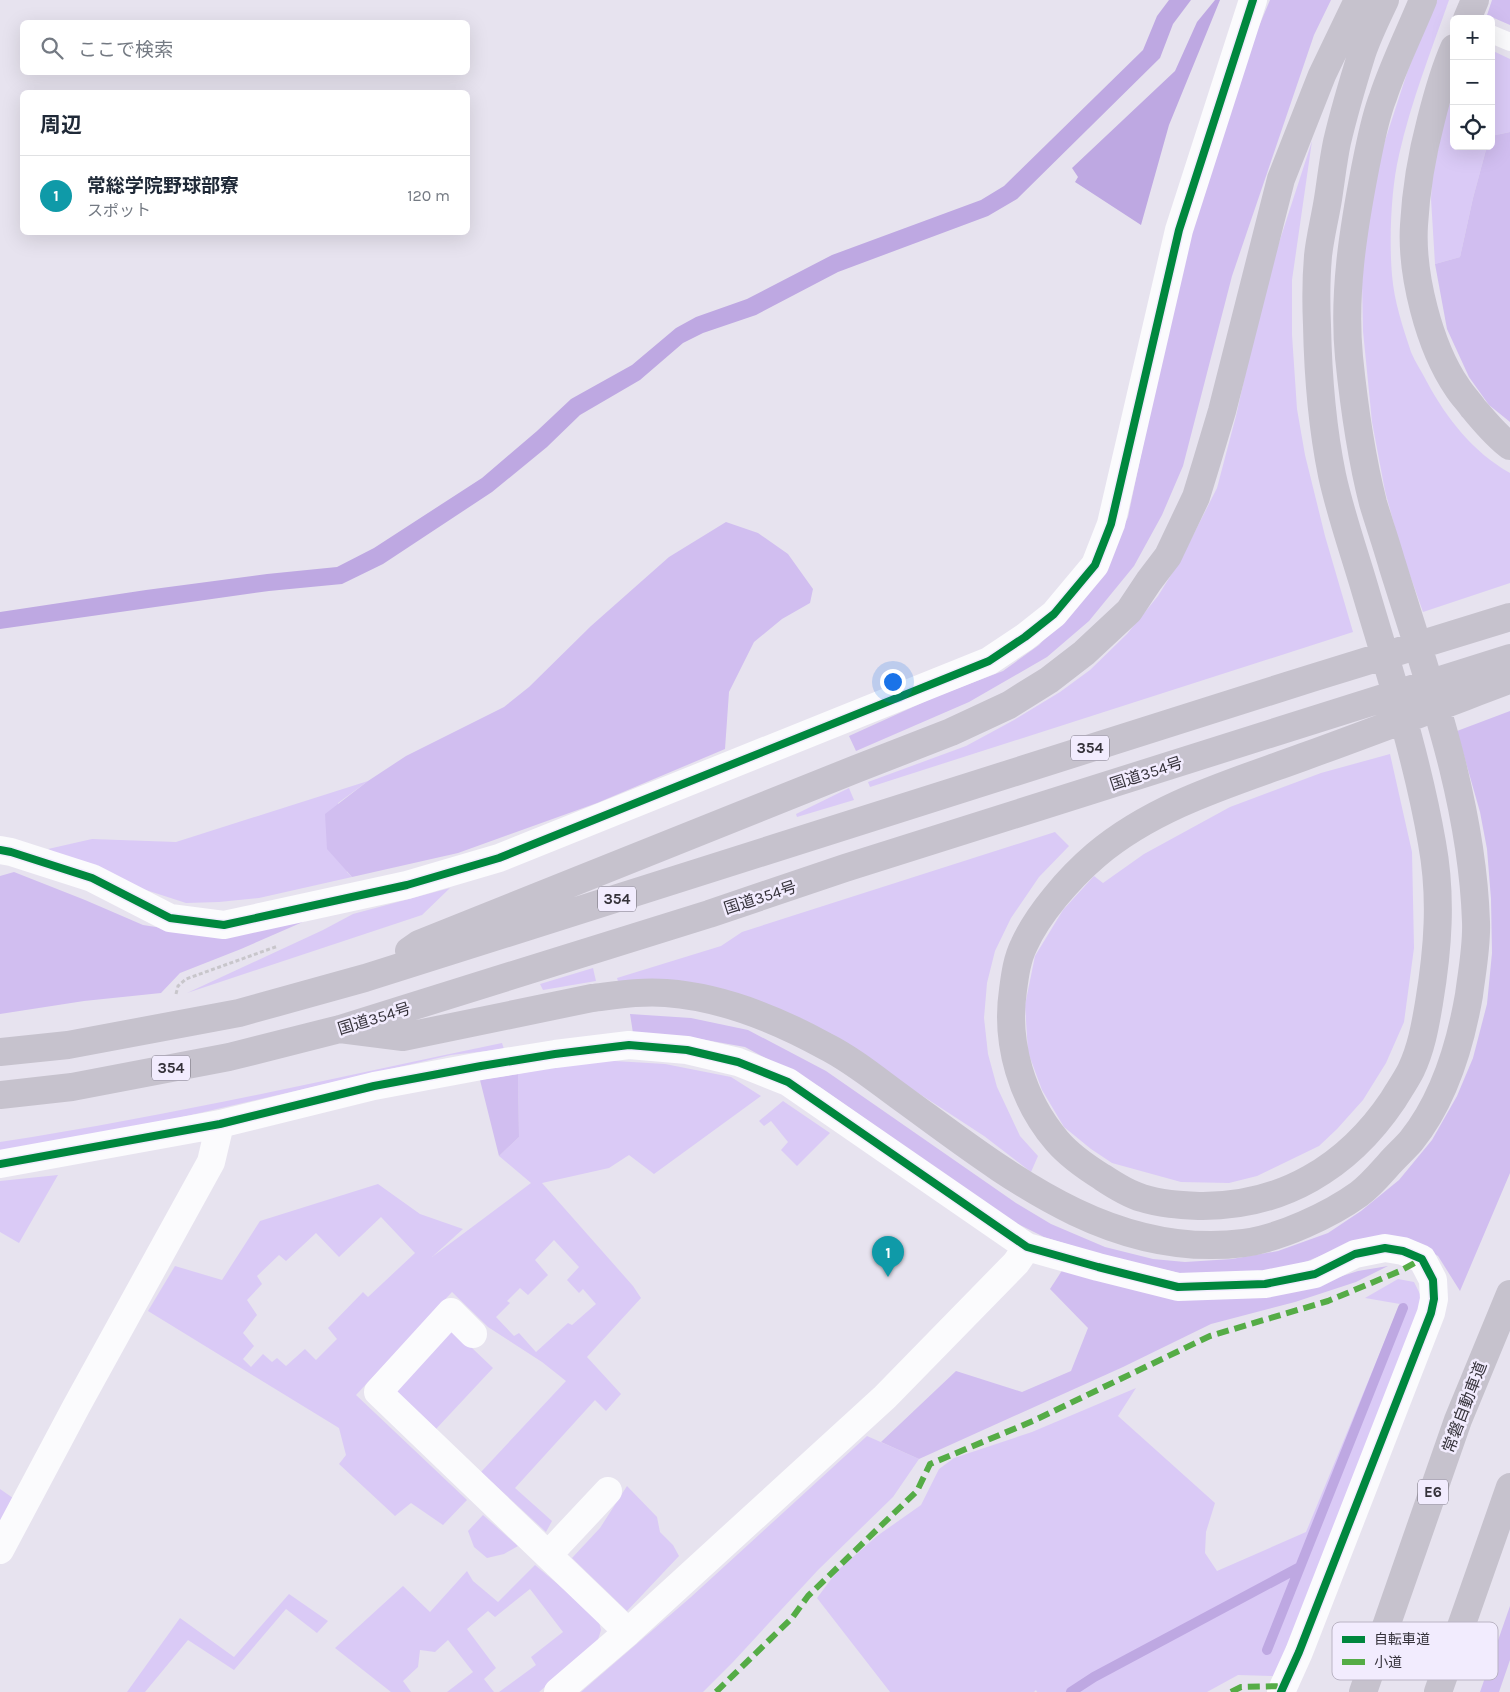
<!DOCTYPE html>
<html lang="ja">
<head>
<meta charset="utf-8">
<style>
  :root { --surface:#fff; --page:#f2f2f3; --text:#1f2937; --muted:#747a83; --line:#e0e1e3; --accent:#0f766e }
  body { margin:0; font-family:Karla,"Noto Sans JP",sans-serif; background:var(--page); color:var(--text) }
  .controls { position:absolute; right:15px; top:15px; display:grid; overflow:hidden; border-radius:8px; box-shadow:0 5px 20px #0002 }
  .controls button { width:45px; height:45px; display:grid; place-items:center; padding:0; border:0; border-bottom:1px solid var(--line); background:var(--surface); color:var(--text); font:25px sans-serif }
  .you { position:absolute; left:892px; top:681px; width:18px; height:18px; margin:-12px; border:4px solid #fff; border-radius:50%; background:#1a73e8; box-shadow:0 0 0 8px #1a73e833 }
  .badge { display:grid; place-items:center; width:32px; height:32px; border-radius:50%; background:var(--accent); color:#fff; font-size:16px; font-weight:700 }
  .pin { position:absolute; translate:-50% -41px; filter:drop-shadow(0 1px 2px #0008) }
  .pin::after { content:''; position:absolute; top:26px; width:18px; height:15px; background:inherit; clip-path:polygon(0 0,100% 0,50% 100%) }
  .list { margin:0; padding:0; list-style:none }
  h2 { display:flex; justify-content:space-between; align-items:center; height:65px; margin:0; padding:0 20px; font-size:21px }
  h2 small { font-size:16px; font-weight:400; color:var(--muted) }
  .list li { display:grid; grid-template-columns:32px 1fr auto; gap:15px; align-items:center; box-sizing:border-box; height:80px; padding:0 20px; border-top:1px solid var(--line) }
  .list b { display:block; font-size:19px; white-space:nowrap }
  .list p { margin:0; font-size:16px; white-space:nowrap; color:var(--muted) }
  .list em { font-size:16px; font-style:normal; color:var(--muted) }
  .icon { flex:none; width:28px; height:28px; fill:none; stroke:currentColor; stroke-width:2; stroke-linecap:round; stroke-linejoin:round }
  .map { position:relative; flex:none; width:1510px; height:1692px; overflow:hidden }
  .search { position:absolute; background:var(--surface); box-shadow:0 5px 20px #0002; left:20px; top:20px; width:450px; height:55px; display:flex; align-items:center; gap:12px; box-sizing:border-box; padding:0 18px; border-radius:8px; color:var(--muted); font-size:19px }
  .panel { position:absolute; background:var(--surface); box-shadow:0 5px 20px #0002; left:20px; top:90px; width:450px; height:145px; border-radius:8px }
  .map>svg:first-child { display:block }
</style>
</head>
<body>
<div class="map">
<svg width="1510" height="1692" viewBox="0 0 1510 1692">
  <rect width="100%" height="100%" fill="#e7e3ef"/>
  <path fill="#dacaf6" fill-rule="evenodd" d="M1436,0H1449C1431,51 1411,102 1399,155C1391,189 1389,240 1392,275C1394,301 1403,328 1411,352C1415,362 1422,372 1427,382C1447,419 1473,452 1510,473V583L1423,612L1401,550L1385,491L1372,422L1363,331L1362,282L1366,234L1381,153L1407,73Z
    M1491,50L1510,59V132L1491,136Z
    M1454,92V146H1487L1473,198L1460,257L1435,264L1431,199L1434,147Z
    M1312,141L1292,280V335L1297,409L1305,455L1325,536L1353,632L870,787L868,782L966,746L1014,720L1060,692L1090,670L1127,634L1158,596L1181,559L1217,488L1236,416L1265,286Z
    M1390,754L1412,852L1414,948L1404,1022L1386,1063L1363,1100L1337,1129L1319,1146L1257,1176L1229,1183L1181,1182L1112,1163L1091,1149L1064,1127L1042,1090L1028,1052L1025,1005L1035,956L1063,910L1094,876L1103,883L1144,854L1230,807L1321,773Z
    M368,781L338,803L347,872L352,877L259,898L219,902L186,903L106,877L48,849L92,839L176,842Z
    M849,788L854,800L797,817L796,814Z
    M1055,832L1069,846L1039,877L1011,918L995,951L987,983L984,1018L988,1054L997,1087L1020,1136L1038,1156L1031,1172L984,1136L811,1023L618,981L617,978L721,946L742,932Z
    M450,888L422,915L187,993L323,930L353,914Z
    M593,968L596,981L543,990L540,984Z
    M502,1043L504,1049L451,1055L178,1118L0,1151V1142C169,1116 335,1078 502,1043Z
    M581,1059L665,1064L731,1077L761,1096L654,1174L629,1155L609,1168L542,1183L633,1286L641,1298L587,1357L621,1394L606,1411L595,1400L515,1488L552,1521L546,1532L481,1472L566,1381L542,1362L488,1327L452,1292L356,1395L467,1500L443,1525L411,1503L395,1516L339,1464L346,1455L339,1428L148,1311L175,1266L222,1280L260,1221L378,1184L420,1214L463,1229L432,1257L531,1183L499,1156L519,1137L518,1074ZM381,1217L415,1253L368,1297L363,1292L328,1328L337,1339L316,1360L305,1349L286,1366L277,1358L272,1362L263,1354L251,1367L243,1359L254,1346L243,1333L257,1315L247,1300L262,1284L257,1276L279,1255L286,1261L316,1233L339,1257ZM554,1240L579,1267L567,1280L579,1293L583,1289L596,1304L572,1325L568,1323L536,1352L519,1333L514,1336L496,1317L510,1303L507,1301L520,1288L528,1295L548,1275L535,1260Z
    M783,1101L830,1133L797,1166L781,1150L788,1142L771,1121L764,1126L759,1121Z
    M58,1175L19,1243L0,1232V1181Z
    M1398,1279L1414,1282L1423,1300L1304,1611L1274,1676L1238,1675L1207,1692H1037L1036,1690L1034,1692H890L817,1598L838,1570L877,1536L921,1505L939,1469L954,1458L1032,1432L1136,1388L1118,1416L1215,1503L1206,1532L1205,1553L1217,1571L1306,1532L1400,1304L1365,1298Z
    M450,1327L493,1368L436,1429L396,1393Z
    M867,1436L919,1459L893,1497L818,1570L733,1662L703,1692H581L691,1597Z
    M627,1486L657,1517L660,1532L673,1545L679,1556L627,1611L572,1558L600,1528Z
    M0,1489L13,1498L0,1523Z
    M483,1515L518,1546L504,1554L487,1558L474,1547L468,1531Z
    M535,1565L598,1618L601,1630L597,1643L539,1692H499L536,1665L531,1657L563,1632L530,1589L495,1617L488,1611L467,1629L496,1668L484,1679L494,1692H447L473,1672L448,1640L435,1652L420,1650L418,1667L403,1681L411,1692H391L335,1648L403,1586L430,1612L467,1571L473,1581L498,1602Z
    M289,1594L328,1621L317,1633L286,1609L234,1670L188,1640L145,1692H127L180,1618L234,1657Z"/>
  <path fill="#d1bef0" d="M1270,0H1331L1314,35L1232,276L1183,466L1162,515L1134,566L1089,621L1047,657L969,702L856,751L849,736L935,697L1003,671L1039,645L1102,575L1128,517L1180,269L1249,50Z
    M1492,0H1510V25L1487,15Z
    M1510,132V422L1489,405L1469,377L1447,329L1435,264L1460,257L1473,198L1487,146H1491V136Z
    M726,522L758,533L788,554L813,589L810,603L782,619L754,642L729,692L725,749L597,803L458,853L352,877L327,849L325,814L368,781L406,756L504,707L529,687L591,626L669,557Z
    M1510,711V1173L1460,1291L1438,1256L1416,1243L1396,1239L1364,1238L1288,1269L1237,1276L1180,1273L1115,1259L1044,1237L1008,1219L820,1087L745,1047L689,1037L633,1033L630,1014L691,1018L748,1030L826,1071L1016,1203L1051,1224L1105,1247L1153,1259L1185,1262L1232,1259L1278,1251L1328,1233L1361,1211L1399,1180L1432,1140L1457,1096L1473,1058L1487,1004L1492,953L1491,899L1487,849L1480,812L1457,731Z
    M14,872L85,900L143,925L220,937L312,918L241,949L180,973L161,993L84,1001L0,1014V876Z
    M518,1074L519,1137L499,1156L480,1080Z
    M1388,1266L1356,1282L1295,1302L1211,1324L1123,1367L919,1459L881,1442L956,1371L1022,1392L1071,1371L1088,1328L1050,1289L1063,1269L1314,1285L1358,1271Z
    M1510,1606V1660L1499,1692H1480Z"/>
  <path fill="#bea8e2" d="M1169,0H1191L1173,24L1160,58L1017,199L988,216L838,272L756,315L703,333L683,343L640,380L580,415L547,447L492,492L383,564L342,584L269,591L0,629V612L146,590L267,574L337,567L374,548L482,478L537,431L571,399L632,365L676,328L696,317L747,299L832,255L981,200L1004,186L1143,50L1157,16Z
    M1215,0H1220L1169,125L1141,225L1075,182L1078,177L1072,168L1175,71L1197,22Z"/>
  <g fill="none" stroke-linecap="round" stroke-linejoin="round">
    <path stroke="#bea8e2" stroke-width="10" d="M1267,1650L1403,1308
      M1071,1692L1094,1677L1300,1567"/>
    <path stroke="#c8c6cb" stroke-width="3" stroke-dasharray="4 2.5" stroke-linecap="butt" d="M176,994L178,986L186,979L278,946"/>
    <path stroke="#fbfbfd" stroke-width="18" d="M1491,34L1510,42"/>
    <path stroke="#fbfbfd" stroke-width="28" d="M0,850L11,852L92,878L170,918L224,925L407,885L499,858L989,661L1025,637L1054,614L1095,565L1111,524L1179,230L1253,0
      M0,1164L220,1124L374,1086L481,1066L555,1054L629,1045L687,1050L738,1062L788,1082L1027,1247L1098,1267L1178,1287L1265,1284L1315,1274L1355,1254L1385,1248L1403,1251L1422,1259L1433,1280L1434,1299L1431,1313L1299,1652L1281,1692
      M473,1334L451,1312L378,1392L628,1632
      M0,1550L76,1407L211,1162L220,1124
      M548,1555L608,1491
      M558,1692L628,1632L885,1397L1016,1263L1027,1247"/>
    <path stroke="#c6c2cd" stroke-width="28" d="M1385,0C1377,17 1368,35 1362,53C1353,82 1344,112 1337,142C1333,161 1331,180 1328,199C1325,218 1320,237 1318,256C1316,279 1316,302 1317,325C1318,375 1322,426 1332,475C1340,512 1353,549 1364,586C1389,671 1417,756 1432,843C1442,897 1438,949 1429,1003C1425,1027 1421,1049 1411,1070C1406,1080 1399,1090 1393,1100C1348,1167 1282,1207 1200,1206C1181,1205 1160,1204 1142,1198C1128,1194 1114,1185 1102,1177C1086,1167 1069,1155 1057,1141C1022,1100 1005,1043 1013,990C1015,975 1017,959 1024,945C1038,914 1069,878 1096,855C1155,805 1232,783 1303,757C1372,732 1440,706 1509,680L1510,679
      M1467,19L1475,0
      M1454,48C1444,71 1437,96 1431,120C1422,154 1416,189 1414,225C1411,274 1429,346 1457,387C1462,395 1468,401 1473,408C1485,422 1496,436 1510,446
      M409,951L419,944L856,769L951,732L1009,705L1049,680L1084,653L1129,611L1149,581L1168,556L1196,497L1207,461L1222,411L1281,179L1322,75L1358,0
      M340,1029L403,1037L592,998C617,995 641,991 666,993C722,997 776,1019 825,1046C853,1060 878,1081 903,1099C1005,1173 1110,1260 1244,1243C1280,1238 1330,1215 1359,1194C1371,1185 1380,1174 1389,1164C1396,1156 1404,1149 1411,1141C1444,1100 1460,1047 1469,995C1472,971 1477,946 1476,922C1472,799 1428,680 1392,564C1386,543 1379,523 1373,503C1361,456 1354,406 1349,357C1343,294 1353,231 1365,169C1370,145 1374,120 1383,97C1394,64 1410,32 1423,0
      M0,1052L68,1045L239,1013L365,978L1312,678L1510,617
      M0,1095L72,1087L229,1057L340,1029L709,914L845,868L1510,658
      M1363,1692L1458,1420L1510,1294
      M1438,1692L1510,1487"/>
    <path stroke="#55ac46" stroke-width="6" stroke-dasharray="12 6" stroke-linecap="butt" d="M716,1692L792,1618L808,1596L917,1491L930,1464L1033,1421L1210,1336L1328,1301L1400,1271L1422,1259
      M1231,1692L1241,1687L1284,1686"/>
    <defs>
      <path id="cycleway" d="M0,850L11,852L92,878L170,918L224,925L407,885L499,858L989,661L1025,637L1054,614L1095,565L1111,524L1179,230L1253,0
        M0,1164L220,1124L374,1086L481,1066L555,1054L629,1045L687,1050L738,1062L788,1082L1027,1247L1098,1267L1178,1287L1265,1284L1315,1274L1355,1254L1385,1248L1403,1251L1422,1259L1433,1280L1434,1299L1431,1313L1299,1652L1281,1692"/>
    </defs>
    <use href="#cycleway" stroke="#f2ecfe" stroke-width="11"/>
    <use href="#cycleway" stroke="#00873e" stroke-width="8"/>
  </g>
  <g text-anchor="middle" stroke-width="5" stroke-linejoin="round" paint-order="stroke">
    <g fill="#f2ecfe" stroke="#6e6a76" stroke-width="1">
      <rect x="1071" y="735.5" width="38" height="25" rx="4"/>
      <rect x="598" y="886.5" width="38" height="25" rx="4"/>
      <rect x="152" y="1055.5" width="38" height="25" rx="4"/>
      <rect x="1418" y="1479.5" width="30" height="25" rx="4"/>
    </g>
    <g font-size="15" font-weight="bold" fill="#36333b">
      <text x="1090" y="753">354</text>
      <text x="617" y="904">354</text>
      <text x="171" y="1073">354</text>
      <text x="1433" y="1497">E6</text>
    </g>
    <g font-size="16" fill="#36333b" stroke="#f2ecfe">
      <text transform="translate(1146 773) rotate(-18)" y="6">国道354号</text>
      <text transform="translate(760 897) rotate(-18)" y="6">国道354号</text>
      <text transform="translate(374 1018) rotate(-17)" y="6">国道354号</text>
      <text transform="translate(1464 1407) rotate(-69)" y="6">常磐自動車道</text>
    </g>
  </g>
  <rect x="1332" y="1622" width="166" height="58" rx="8" fill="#f2ecfe" stroke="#bab4c4" stroke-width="1"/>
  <rect x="1342" y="1636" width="23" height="7" fill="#00873e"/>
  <rect x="1342" y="1659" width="23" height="6" fill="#55ac46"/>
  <g font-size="14" fill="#36333b">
    <text x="1374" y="1644">自転車道</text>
    <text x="1374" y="1667">小道</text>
  </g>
</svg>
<div class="controls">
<button>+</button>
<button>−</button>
<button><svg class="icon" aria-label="locate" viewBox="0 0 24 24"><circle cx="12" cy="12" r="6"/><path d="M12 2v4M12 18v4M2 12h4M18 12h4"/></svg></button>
</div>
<div class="you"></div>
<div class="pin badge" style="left:888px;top:1277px;background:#0f9aa8">1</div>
<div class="search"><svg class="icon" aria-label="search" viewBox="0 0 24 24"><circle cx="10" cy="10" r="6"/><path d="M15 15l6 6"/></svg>ここで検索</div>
<section class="panel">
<h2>周辺<small></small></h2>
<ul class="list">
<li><span class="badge" style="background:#0f9aa8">1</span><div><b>常総学院野球部寮</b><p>スポット</p></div><em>120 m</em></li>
</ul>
</section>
</div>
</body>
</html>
